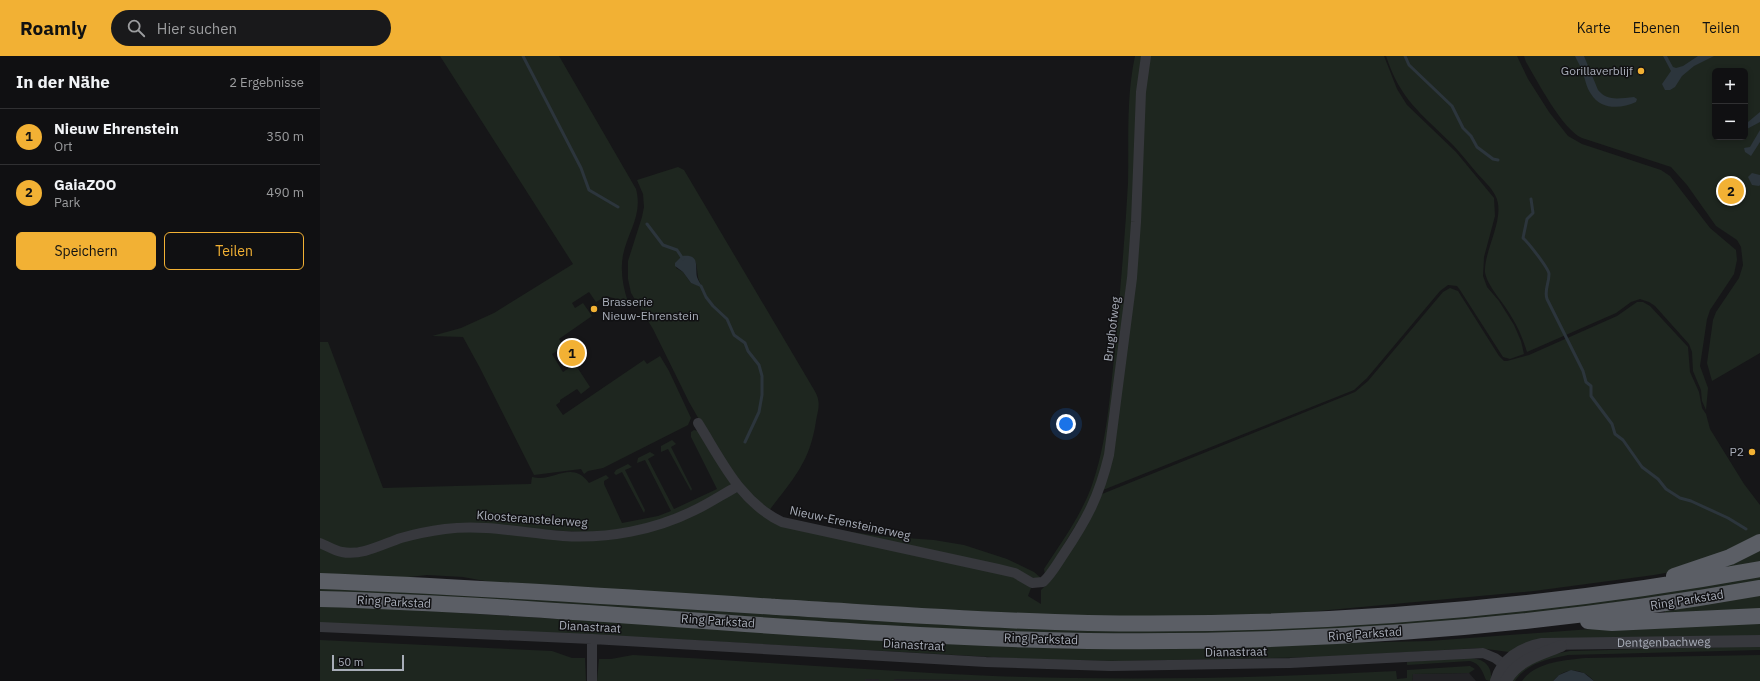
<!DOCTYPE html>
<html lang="de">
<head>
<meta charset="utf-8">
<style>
  :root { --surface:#101012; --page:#19191b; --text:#f1f3f6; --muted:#9c9d9f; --line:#303032; --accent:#f2b134 }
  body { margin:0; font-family:"IBM Plex Sans",sans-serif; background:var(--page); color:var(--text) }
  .controls { position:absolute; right:12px; top:12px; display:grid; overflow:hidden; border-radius:6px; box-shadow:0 2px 6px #0003 }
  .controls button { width:36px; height:36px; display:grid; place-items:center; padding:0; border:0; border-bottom:1px solid var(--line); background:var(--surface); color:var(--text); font:20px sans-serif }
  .scale { position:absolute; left:12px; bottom:10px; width:72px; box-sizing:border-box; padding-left:4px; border:2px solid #a8adb8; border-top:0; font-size:11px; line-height:14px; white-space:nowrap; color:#a8adb8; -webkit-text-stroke:3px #111113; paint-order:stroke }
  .you { position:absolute; left:746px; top:368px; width:14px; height:14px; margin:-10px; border:3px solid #fff; border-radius:50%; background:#1a73e8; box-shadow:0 0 0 6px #1a73e833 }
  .badge { display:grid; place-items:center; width:26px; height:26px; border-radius:50%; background:var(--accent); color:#111; font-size:13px; font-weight:700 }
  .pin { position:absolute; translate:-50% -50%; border:2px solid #fff; box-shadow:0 1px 4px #0006 }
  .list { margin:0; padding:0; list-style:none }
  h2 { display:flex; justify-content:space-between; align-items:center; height:52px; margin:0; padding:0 16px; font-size:17px }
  h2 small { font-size:13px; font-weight:400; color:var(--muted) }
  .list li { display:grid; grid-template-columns:26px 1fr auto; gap:12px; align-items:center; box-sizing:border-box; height:56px; padding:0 16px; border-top:1px solid var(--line) }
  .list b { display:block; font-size:15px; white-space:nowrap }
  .list p { margin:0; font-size:13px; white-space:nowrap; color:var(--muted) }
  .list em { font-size:13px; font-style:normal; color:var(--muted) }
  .actions { display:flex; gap:8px; padding:12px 16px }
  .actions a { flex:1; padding:9px 0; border:1px solid var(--accent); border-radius:6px; text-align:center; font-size:14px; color:var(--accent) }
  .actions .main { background:var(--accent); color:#111 }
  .icon { flex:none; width:22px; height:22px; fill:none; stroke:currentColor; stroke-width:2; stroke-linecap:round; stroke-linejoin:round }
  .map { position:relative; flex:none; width:1440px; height:625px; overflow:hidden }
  header { display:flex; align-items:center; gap:24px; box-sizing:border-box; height:56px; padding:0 20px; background:var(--accent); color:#111 }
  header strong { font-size:19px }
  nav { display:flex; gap:22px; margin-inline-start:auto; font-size:14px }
  .search { width:280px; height:36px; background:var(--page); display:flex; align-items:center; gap:10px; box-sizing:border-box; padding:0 14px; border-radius:22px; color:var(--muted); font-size:15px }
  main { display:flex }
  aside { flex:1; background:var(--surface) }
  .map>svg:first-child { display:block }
</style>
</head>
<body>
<header>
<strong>Roamly</strong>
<div class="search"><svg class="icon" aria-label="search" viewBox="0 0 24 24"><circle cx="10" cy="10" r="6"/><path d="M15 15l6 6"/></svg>Hier suchen</div>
<nav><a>Karte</a><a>Ebenen</a><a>Teilen</a></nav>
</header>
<main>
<aside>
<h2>In der Nähe<small>2 Ergebnisse</small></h2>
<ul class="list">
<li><span class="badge">1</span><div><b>Nieuw Ehrenstein</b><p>Ort</p></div><em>350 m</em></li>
<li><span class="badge">2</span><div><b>GaiaZOO</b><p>Park</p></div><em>490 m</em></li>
</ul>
<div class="actions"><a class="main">Speichern</a><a>Teilen</a></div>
</aside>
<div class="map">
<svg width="1440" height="625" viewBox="0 0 1440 625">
  <rect width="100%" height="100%" fill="#161618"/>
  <path fill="#222225" d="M1149,617L1156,625H1092L1093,618Z
    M545,623L705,624L709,625H545Z"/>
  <path fill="#1e261f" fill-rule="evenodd" d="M120,0H239L316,133C323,159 308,175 303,199C300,215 303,231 308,246L286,240L276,246L269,236L252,247L255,252L263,247L272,260L239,283L244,291L232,298L243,316L255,308L270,331L261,338L257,333L240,344V346L236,349L243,359L324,304L327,308L340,300L349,315L371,362L368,369L283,412L268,415L264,418L261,413L214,419L160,312L143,281L112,280L141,272L174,257L253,208Z
    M815,0H823L810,206L785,401L772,443L725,519L724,513C741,487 760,461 771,432C787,388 790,339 795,292C800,237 805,182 808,127C809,84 806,42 815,0Z
    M829,0H1064L1077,33L1087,49L1136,96L1174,142L1175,160L1164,201L1163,220L1167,231L1179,245L1194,269L1201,285L1204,298L1190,303L1183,301L1140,234L1137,230L1128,229L1120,235L1047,322L1034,334L783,434L789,410Z
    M1066,0H1197L1208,23L1229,56L1248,80L1262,88L1341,114L1350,120L1390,172L1416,194L1417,204L1414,218L1390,254L1387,263L1380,310L1388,332L1386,354L1382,345L1381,334L1373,315L1372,296L1369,288L1335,250L1329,246L1320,243L1311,246L1296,257L1207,296C1203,283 1198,271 1191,260C1184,247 1167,230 1165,216C1164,193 1187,160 1175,139C1171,131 1162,123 1156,116C1148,107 1141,97 1132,88C1101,57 1081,45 1066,0Z
    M1204,0H1440V297L1392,325L1387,307L1393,264L1396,256L1419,222L1423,209L1421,191L1417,184L1396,170L1367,129L1351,111L1262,82C1242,73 1218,26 1206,6ZM1395,15H1425V81H1395Z
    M358,111L364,114L490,327C493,332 497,338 498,343C500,351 497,358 496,365C490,407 472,424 448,456L432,443L384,372L369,346L333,273L311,237L308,223V205L322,161L324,151L323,138L317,124ZM364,200C383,200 373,219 382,230L371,227L363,216L356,212Z
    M1130,232L1138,235L1179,300L1184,305H1187L1209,299L1297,260L1317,246H1323L1330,250L1368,291L1370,316L1379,336L1382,352L1386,358L1390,373L1424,428L1440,449V481L1362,514L1334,519L1214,535L966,558L810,561L698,558L176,527L143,521L107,519L72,523L0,519V490L13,496L128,475L295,480L417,436C432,453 443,461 463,469L694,520L711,532L708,540L721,548V534L730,525L782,438L1035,336L1048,325L1123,236Z
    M0,286H8L63,432L211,428L212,421C234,427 251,403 269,427L286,419L289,422L284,425V428L302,467L338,460L351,455L325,404L317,407L318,402L330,396L335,399L328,403L354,453L397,433L371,381V376L374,374L378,375L411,426L410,431L401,437L335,467L277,477L150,469L30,495L0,484Z
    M352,384L356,388L351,391L372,433L371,435L348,393L341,396V390Z
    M308,408L312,411L305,414L325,454L324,457L302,416L296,419L294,417L296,414Z
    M474,467L558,480L614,484L644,489L687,503L714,516L721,522L718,523Z
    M1440,490V508L1388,516Z
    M1440,518V526L1177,563L901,580L696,578L0,539V530L951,570Z
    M1440,536V555L1344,559L1345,555Z
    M0,550L65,552L255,564L1023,587L1109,585L1298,571L1440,562V579L1189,596L1159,592L1003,601L802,605L723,604L351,583L0,567Z
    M0,584L232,595L252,602H265L266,625H0Z
    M1440,590V594L1248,599C1228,603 1207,607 1195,625H1191L1201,613L1229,599L1250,595Z
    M313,599C433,605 553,615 673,620C808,625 942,622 1076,615L1077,623L1087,622V614L1150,610L1155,613L1149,617L1093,618L1092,625H709L574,623V625H559V623H545V625H277L279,603H291Z
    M1440,599V625H1274C1262,611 1244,611 1233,625H1202C1215,606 1245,604 1266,602Z
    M1147,602C1162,602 1173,608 1171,625L1166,624C1162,614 1160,608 1150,605L1087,609V606Z"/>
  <path fill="#2c353c" d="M1255,0H1264L1278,34C1288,46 1300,42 1314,41L1317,43L1316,46C1301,53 1281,54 1271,38C1266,31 1265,22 1262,14C1260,9 1257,5 1255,0Z
    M1343,0H1347L1353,11L1356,12L1363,10L1378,0H1394L1374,10L1362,20L1355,31L1350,34H1345L1342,28L1351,15Z
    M1440,56V66L1425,74L1428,66Z
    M1440,74V86L1431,100L1425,96L1424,92L1430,91Z
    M1432,117L1440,119V129L1439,130L1432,129L1428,121Z
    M362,200C380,198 375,209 377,221C378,225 381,228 383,232L371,227L363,216L355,210V207Z
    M1251,614L1264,617L1274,625H1233L1239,619Z"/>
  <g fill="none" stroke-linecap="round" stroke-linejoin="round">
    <path stroke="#2c353c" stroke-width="3" d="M203,0L261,112L269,134L298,151
      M1085,0L1089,9L1132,50L1143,72L1151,80L1157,91L1173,103L1178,104
      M1211,143L1213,157L1207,163L1203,182C1208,186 1229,213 1229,218C1229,228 1224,234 1227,243L1263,315L1266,326L1271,330V340L1292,368L1295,378L1303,384L1322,411L1338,423L1346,433L1360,442L1371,445L1408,462L1426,473
      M327,168L343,189L357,194L363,203
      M381,230L386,241L393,250L407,263L414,279L425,287L428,295L439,309L442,320V339L439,356L425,386"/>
    <path stroke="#37383d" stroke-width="10" d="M378,367C402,405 420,446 462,466L678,513L695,517L712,527L723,526C731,519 737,508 743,499C767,463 779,441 789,399L812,222L816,166L821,36L826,0
      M0,487C7,490 15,495 22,496C42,500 63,488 81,482C95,478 110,475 125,473C165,468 203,477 243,480C288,483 335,474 375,454C390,447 403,438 418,430
      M0,571L272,583L666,606L791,610L970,607L1163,597L1175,602L1190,613
      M272,583V625"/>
    <g stroke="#37383d" stroke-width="12">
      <path id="s1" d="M1176,625C1182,604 1200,592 1222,588L1440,585"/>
      <path d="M1186,625C1196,604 1222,598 1241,590"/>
    </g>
    <path stroke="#5b5e65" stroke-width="16" d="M1354,520L1410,501L1440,486
      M0,525C152,531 304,541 457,551C560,557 664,565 768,567C992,571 1219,553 1440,513
      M0,543C256,550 512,581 768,585C993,588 1219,571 1440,532
      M1268,565L1292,567L1440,560"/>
  </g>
  <g fill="#f2b134" stroke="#111113" stroke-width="1.5">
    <circle cx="1321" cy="15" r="4"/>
    <circle cx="274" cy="253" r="4"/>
    <circle cx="1432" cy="396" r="4"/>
  </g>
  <g text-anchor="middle" stroke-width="3" stroke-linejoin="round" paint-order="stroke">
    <g font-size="12" fill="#a8adb8" stroke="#111113" text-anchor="end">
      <text x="1313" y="19">Gorillaverblijf</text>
      <text x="282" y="250" text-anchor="start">Brasserie<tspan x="282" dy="14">Nieuw-Ehrenstein</tspan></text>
      <text x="1424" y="400">P2</text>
    </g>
    <g font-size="12" fill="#a8adb8" stroke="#111113">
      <text transform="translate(792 273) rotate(-83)" y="4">Brughofweg</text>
      <text transform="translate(212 463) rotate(4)" y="4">Kloosteranstelerweg</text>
      <text transform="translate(530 467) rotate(12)" y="4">Nieuw-Erensteinerweg</text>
      <text transform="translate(1367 544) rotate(-9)" y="4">Ring Parkstad</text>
      <text transform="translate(74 546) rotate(3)" y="4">Ring Parkstad</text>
      <text transform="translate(398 565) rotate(4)" y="4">Ring Parkstad</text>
      <text transform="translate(270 571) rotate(3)" y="4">Dianastraat</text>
      <text transform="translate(1045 578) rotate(-4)" y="4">Ring Parkstad</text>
      <text transform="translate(721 583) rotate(2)" y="4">Ring Parkstad</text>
      <text dy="4" stroke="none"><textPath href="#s1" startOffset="184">Dentgenbachweg</textPath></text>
      <text transform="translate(594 589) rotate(3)" y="4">Dianastraat</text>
      <text transform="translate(916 596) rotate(-1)" y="4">Dianastraat</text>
    </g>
  </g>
</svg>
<div class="controls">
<button>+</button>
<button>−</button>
</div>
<div class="scale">50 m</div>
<div class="you"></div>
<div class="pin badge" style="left:252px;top:297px">1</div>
<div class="pin badge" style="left:1411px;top:135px">2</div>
</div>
</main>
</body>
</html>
